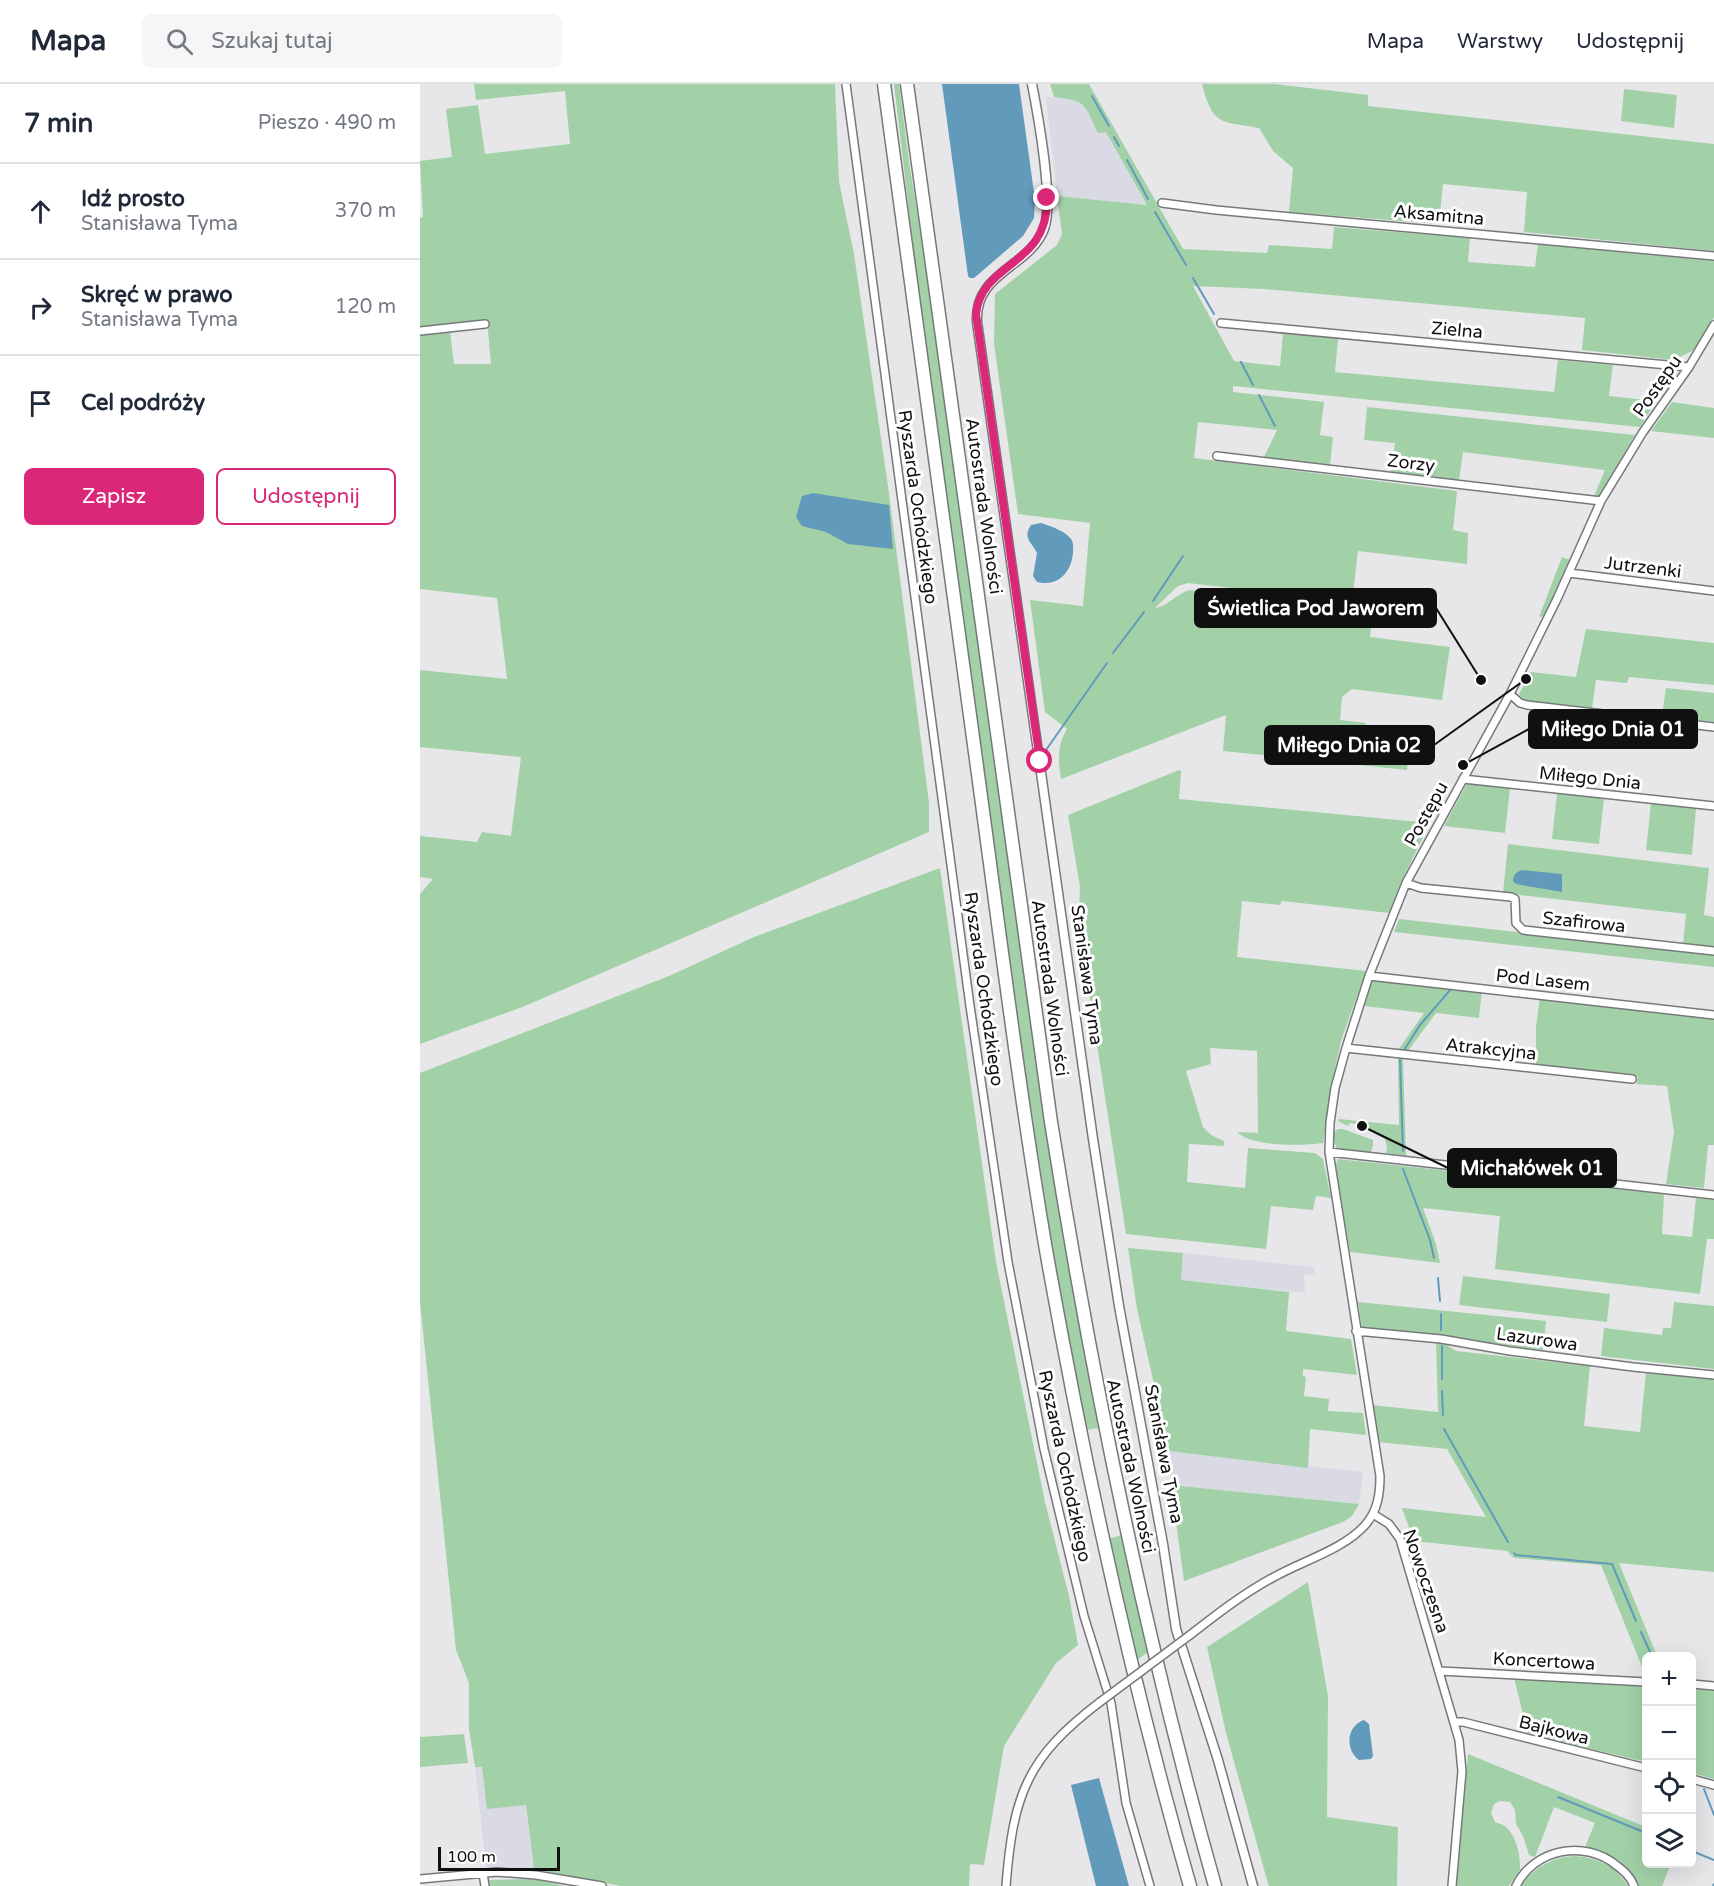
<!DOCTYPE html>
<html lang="pl">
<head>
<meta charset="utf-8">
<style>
  :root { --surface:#fff; --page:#f6f6f7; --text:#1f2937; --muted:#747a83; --line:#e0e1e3; --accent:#db2777 }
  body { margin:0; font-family:"Varela Round",sans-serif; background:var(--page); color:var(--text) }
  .controls { position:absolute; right:18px; bottom:18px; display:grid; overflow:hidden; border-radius:9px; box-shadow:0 6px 24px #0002 }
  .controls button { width:54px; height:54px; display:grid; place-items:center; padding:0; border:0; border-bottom:2px solid var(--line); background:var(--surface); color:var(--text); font:30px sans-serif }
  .scale { position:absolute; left:18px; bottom:15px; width:122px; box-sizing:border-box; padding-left:6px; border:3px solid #101011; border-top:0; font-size:16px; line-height:21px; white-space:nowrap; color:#101011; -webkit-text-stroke:4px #fff; paint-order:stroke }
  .stop { position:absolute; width:18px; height:18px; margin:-14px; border:4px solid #db2777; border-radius:50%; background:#fff }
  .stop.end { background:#db2777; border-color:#fff; box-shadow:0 2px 6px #0008 }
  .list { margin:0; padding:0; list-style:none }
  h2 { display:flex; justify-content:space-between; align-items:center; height:78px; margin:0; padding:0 24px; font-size:26px }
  h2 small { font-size:20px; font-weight:400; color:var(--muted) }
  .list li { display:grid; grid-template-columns:39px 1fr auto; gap:18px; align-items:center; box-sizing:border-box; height:96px; padding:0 24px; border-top:2px solid var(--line) }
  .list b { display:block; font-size:22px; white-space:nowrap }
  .list p { margin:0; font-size:20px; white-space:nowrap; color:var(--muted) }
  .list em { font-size:20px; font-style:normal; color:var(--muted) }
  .actions { display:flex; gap:12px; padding:18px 24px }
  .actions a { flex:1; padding:14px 0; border:2px solid var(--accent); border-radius:9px; text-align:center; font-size:21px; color:var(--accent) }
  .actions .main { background:var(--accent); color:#fff }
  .icon { flex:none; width:33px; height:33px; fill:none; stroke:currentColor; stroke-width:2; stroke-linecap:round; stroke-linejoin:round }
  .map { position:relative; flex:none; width:1294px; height:1802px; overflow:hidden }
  header { display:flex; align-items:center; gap:36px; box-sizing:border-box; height:84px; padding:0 30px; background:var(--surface); border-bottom:2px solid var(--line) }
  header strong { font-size:28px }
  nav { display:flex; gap:33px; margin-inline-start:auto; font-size:21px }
  .search { width:420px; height:54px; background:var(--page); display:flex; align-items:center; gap:15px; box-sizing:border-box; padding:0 21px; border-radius:9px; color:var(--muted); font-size:22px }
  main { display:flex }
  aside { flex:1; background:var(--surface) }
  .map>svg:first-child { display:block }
</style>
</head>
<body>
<header>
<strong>Mapa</strong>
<div class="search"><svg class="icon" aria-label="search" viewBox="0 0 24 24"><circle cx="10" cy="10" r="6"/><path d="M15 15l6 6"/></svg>Szukaj tutaj</div>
<nav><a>Mapa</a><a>Warstwy</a><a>Udostępnij</a></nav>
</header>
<main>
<aside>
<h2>7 min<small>Pieszo · 490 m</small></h2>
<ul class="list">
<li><svg class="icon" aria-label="ahead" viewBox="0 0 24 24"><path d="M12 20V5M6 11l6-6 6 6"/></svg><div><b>Idź prosto</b><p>Stanisława Tyma</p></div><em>370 m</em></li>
<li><svg class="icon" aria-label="right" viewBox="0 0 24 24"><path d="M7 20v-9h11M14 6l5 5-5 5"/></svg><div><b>Skręć w prawo</b><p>Stanisława Tyma</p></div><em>120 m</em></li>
<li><svg class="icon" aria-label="arrive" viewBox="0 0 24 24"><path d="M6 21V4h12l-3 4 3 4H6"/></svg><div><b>Cel podróży</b></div></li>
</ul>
<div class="actions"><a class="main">Zapisz</a><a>Udostępnij</a></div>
</aside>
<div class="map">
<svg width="1294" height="1802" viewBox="0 0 1294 1802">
  <rect width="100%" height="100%" fill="#e7e7ea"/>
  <path fill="#d9dae4" d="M626,13L657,15L665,22L678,49L686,47L727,121L637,112Z
    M763,1169L894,1183V1190L884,1191L885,1209L761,1196Z
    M749,1367L943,1388L939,1420L751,1401Z
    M100,1680L114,1785L66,1783L55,1683Z"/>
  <path fill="#a2d1a7" d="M54,0H415L419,98L434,170L468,402L509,719V748L105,922L0,960V810L13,795L0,793V752L57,758L62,748L91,752L101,673L0,663V586L87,595L77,514L0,505V250L30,246L34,280H71L67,236L0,244V134L3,133L0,77L32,73L26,25L58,21L65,70L150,60L145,7L56,16Z
    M474,0H479L489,78L519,263L630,1066L655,1216L679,1344L665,1346L640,1213L607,999L505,262Z
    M630,0H669L763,165L847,169L849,161L912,165L914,143L1050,154L1048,178L1115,183L1118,160L1294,177V233L1276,265L1254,276L1162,266L1165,234L844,205L773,202L814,277L860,282L863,250L918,255L915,288L1134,308L1138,276L1193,281L1189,312L1236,317L1220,343L813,302V308L904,318L900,351L913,353L910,381L844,373L857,346L778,338L774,374L1037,407L1033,446L1048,449L1047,480L938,467L932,518L768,499L758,502L735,524C747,523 757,509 770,506L953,527L950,553L1030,563L1022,616L932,605L922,613L920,636L946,639V647L989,651L987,686L803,667L806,631L641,695C638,676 637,661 647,645L625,628L610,516L663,522L670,439L598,430L574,260L575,210L637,161L642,150L637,112L727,121L686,48L678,49C663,19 668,17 634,13Z
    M782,0H854L948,11V22L1294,60V167L1104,148L1107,108L1023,100L1019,140L869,128L873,84L853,67L839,44C800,37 793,42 782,0Z
    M1204,5L1257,11L1254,44L1201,37Z
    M1252,318L1294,324V354L1231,347Z
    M947,323L1215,351L1179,413L1174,412L1185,386L1043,368L1039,396L971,388L975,359L944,356Z
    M1142,473L1150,476L1125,532L1119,533Z
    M1166,545L1294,559V601L1209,593L1207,599L1176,596L1172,624L1103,616L1099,610L1111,588L1156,593Z
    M1246,604L1294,609V638L1242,632Z
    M759,686L761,687L759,715L1010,739L981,798L969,829L862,817L860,821L822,817L817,873L946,887L921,957L913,994L903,1059C883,1062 832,1063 817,1048L838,1049L837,967L790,964L791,980L766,987L783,1043L791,1051L804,1057V1062L769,1060L767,1098L825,1104L828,1064L895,1069L903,1075L911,1114L896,1112L893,1126L851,1122L846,1165L706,1150L661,856L664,851L659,825L660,803L648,731Z
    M1048,698L1090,704L1085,749L1024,742Z
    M1137,709L1184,714L1179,760L1132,755Z
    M1231,719L1276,724L1272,771L1226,766Z
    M1088,760L1289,784L1284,831L1294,833V865L1263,862L1266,830L1083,809Z
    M520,784L576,1178L625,1418L649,1512L658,1561L636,1579L584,1662L564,1781L550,1780L549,1802H201L114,1785L106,1721L67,1725L62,1683H55L49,1645V1599L36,1566L0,1218V989L249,892L334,853Z
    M979,835L1294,870V883L974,848Z
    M953,895L1062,906L1059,934L1016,929L988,967L978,966L1004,929L944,922Z
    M1120,913L1294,933V1061H1288L1284,1104L1246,1100L1254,1048L1247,1002L1216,1000L1218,993L1116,982V942Z
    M978,973L983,974L986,1072L966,1069L967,1065L965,1055C957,1051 954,1046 945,1044V1042L930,1039L928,1042L918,1037L919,1035L979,1041Z
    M918,1045H923L953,1056V1061L951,1068L917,1065L913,1055L914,1048Z
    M918,1075L1244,1110L1242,1150L1272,1153L1276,1114L1294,1116V1155H1287L1280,1210L1075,1185L1080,1132L1003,1124L1016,1160L1020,1179L930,1168L915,1083Z
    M708,1164L763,1169L761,1196L869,1208L866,1247L931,1255L937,1291L883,1285V1292L886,1293L884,1312L909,1315L908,1327L943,1329L946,1351L890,1345L888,1384L749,1367L717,1225Z
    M1043,1192L1190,1210L1187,1238L1039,1221Z
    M938,1218L1126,1237L1123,1266L1034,1256L1017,1250L942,1243Z
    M1254,1218L1294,1222V1285L1181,1272L1184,1244L1242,1251L1243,1244H1251Z
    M1016,1258L1025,1260L1036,1267L1170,1282L1164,1342L1220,1348L1226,1288L1294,1295V1488L1199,1479L1237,1572H1226V1593L1181,1481L1094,1474L1087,1467L994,1457L982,1424L1066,1433L1027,1365L957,1358L952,1321L1018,1328Z
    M751,1401L939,1420L932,1432L923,1438L764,1497Z
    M702,1451L728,1568L716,1577L688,1455Z
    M888,1498L908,1612L907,1733L978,1743L977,1802H849L847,1796L806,1649L787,1563Z
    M1094,1594L1226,1603V1678L1108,1650Z
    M1272,1605L1294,1607V1695L1272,1689Z
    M44,1650L48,1679L0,1683V1653Z
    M1048,1670L1226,1743V1780H1251L1242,1802H1218C1207,1780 1189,1768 1165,1763L1175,1739L1134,1723L1115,1773L1109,1771L1103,1752L1096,1740L1095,1726L1090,1718L1080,1717L1074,1720L1071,1729L1075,1738C1077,1739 1081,1740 1083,1741C1096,1749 1101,1772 1100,1786L1089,1802H1036Z
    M1153,1772C1176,1773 1196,1781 1208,1802H1100C1114,1784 1130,1774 1153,1772Z
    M115,1795L144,1802H68L67,1796Z"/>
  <path fill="#629abc" d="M522,0H599L615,116L614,134L603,152L554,194H550L548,192Z
    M393,409L469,421L473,465L428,460L406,448L382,442L376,433L382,412Z
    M621,439C631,442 645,447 651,455C654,459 653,465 653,469C651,489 638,503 617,498L613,492L617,469C612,458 602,454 611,441Z
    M1102,786L1142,790V808L1096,800L1093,797C1093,791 1096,788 1102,786Z
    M944,1636L949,1640L953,1672L951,1675L939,1676C925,1666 926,1642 944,1636Z
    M679,1694L709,1802H676L651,1701Z"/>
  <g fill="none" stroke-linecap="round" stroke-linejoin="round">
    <path stroke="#629abc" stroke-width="2" d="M672,12L689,42
      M694,53L699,62
      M707,76L728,115
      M735,128L766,181
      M773,194L794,230
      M821,278L833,301
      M839,311L855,342
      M733,517L763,472
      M693,569L724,528
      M626,666L687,579
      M984,966L1000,941L1031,905
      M980,976L983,1067
      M983,1085L1010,1156L1014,1174
      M1018,1194L1020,1217
      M1021,1230V1246
      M1022,1262V1295
      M1022,1307L1023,1331
      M1024,1345L1088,1458
      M1094,1469L1096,1471L1192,1480L1216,1537
      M1221,1548L1232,1572
      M1272,1678L1274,1685
      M1284,1705L1294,1731
      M1138,1713L1226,1749
      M1272,1767L1294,1776
      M1293,1802L1294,1800"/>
    <defs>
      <path id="minor" d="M426,0L550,922L588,1178L624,1365L664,1532L691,1619L706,1719L730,1802
        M742,119L796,126L1294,172
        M801,239L1269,283
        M0,247L65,240
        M797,372L1181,417
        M1149,489L1294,507
        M1090,610L1100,619L1107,621L1294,643
        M1043,695L1294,722
        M986,799L1001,804L1091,813L1095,815L1096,839L1103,846L1294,867
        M949,892L1294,931
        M926,964L1212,995
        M909,1068L1294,1111
        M936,1247L1021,1255L1090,1267L1213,1283L1294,1291
        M953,1430L969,1440L980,1455L1039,1656L1042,1687L1032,1802
        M770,1551C797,1530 824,1509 854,1493C882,1477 925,1465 946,1440C958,1426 960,1409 960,1392L909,1068L910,1039L915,1004L926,964L949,892L986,799L1090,610L1137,515L1181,417L1223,348L1269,283L1294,241
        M1020,1587L1226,1598
        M1272,1600L1294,1602
        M1034,1638H1043L1226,1684
        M1272,1695L1294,1701
        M63,1789L65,1802
        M0,1795L77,1788L116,1791L182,1802
        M586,1802C593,1712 606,1674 680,1618
        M1096,1802C1114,1765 1164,1755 1196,1781C1204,1787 1210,1792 1214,1802"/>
      <path id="tertiary" d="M612,0C618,31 634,119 624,145C609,184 554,188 557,238L673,1055L699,1222L743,1460L756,1545L798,1676L833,1802"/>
      <path id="motorway" d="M464,0C495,228 526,455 557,683C579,844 599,1006 626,1166C664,1380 710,1593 770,1802
        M487,0L631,1038C672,1296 724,1551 795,1802"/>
    </defs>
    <use href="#minor" stroke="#77787a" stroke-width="10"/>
    <use href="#tertiary" stroke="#77787a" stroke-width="11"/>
    <use href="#motorway" stroke="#77787a" stroke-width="15"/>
    <use href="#minor" stroke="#fff" stroke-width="7"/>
    <use href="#tertiary" stroke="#fff" stroke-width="8"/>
    <use href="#motorway" stroke="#fff" stroke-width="12"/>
    <defs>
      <path id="minor-bridge" d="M680,1618L770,1551"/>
    </defs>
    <use href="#minor-bridge" stroke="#77787a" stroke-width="10" stroke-linecap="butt"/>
    <use href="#minor-bridge" stroke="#fff" stroke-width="7"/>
  </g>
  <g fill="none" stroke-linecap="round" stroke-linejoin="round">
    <path stroke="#db2777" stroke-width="8" d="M620,677L556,230C562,176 629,183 627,114"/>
  </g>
  <g text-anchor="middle" stroke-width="6" stroke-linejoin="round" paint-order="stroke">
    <g font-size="18" fill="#101011" stroke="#fff">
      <text transform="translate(1019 131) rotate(5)" y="6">Aksamitna</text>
      <text transform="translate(1037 246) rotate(5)" y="6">Zielna</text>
      <text transform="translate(1237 302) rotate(-55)" y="6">Postępu</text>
      <text transform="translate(991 379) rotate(7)" y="6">Zorzy</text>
      <text transform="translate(564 422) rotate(82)" y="6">Autostrada Wolności</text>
      <text transform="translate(498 423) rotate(82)" y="6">Ryszarda Ochódzkiego</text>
      <text transform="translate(1223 483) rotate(7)" y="6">Jutrzenki</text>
      <text transform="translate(1170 694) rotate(6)" y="6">Miłego Dnia</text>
      <text transform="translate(1006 730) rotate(-61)" y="6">Postępu</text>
      <text transform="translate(1164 838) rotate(6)" y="6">Szafirowa</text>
      <text transform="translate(667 891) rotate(82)" y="6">Stanisława Tyma</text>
      <text transform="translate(1123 896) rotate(6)" y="6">Pod Lasem</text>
      <text transform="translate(630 904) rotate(82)" y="6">Autostrada Wolności</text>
      <text transform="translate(564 905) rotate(82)" y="6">Ryszarda Ochódzkiego</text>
      <text transform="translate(1071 965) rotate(6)" y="6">Atrakcyjna</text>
      <text transform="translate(1117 1255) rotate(8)" y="6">Lazurowa</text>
      <text transform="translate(744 1370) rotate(79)" y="6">Stanisława Tyma</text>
      <text transform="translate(645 1382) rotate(78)" y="6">Ryszarda Ochódzkiego</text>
      <text transform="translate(711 1382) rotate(78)" y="6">Autostrada Wolności</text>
      <text transform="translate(1006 1497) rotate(71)" y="6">Nowoczesna</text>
      <text transform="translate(1124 1577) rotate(3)" y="6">Koncertowa</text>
      <text transform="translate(1134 1646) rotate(14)" y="6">Bajkowa</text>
    </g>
  </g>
  <path fill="none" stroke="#101011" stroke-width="2" d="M1061 596L1016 524M1043 681L1109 645M1106 595L1014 661M942 1042L1028 1084"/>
  <g fill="#101011" stroke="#fff" stroke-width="2">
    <circle cx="1061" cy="596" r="6"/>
    <circle cx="1043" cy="681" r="6"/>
    <circle cx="1106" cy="595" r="6"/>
    <circle cx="942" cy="1042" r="6"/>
  </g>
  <g fill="#101011" stroke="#101011" stroke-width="2">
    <rect x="775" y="505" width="241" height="38" rx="6"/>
    <rect x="1109" y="626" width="168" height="38" rx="6"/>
    <rect x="845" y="642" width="169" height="38" rx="6"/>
    <rect x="1028" y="1065" width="168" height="38" rx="6"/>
  </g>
  <g font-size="20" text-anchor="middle" font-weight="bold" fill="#fff">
    <text x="896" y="531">Świetlica Pod Jaworem</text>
    <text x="1193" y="652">Miłego Dnia 01</text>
    <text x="929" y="668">Miłego Dnia 02</text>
    <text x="1112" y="1091">Michałówek 01</text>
  </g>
</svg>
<div class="controls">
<button>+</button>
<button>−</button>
<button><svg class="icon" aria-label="locate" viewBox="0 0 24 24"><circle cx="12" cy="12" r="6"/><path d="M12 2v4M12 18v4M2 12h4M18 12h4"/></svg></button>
<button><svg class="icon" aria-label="layers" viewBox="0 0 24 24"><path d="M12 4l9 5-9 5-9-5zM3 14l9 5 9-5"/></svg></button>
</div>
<div class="scale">100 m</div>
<div class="stop" style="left:620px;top:677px"></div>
<div class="stop end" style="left:627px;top:114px"></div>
</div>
</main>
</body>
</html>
